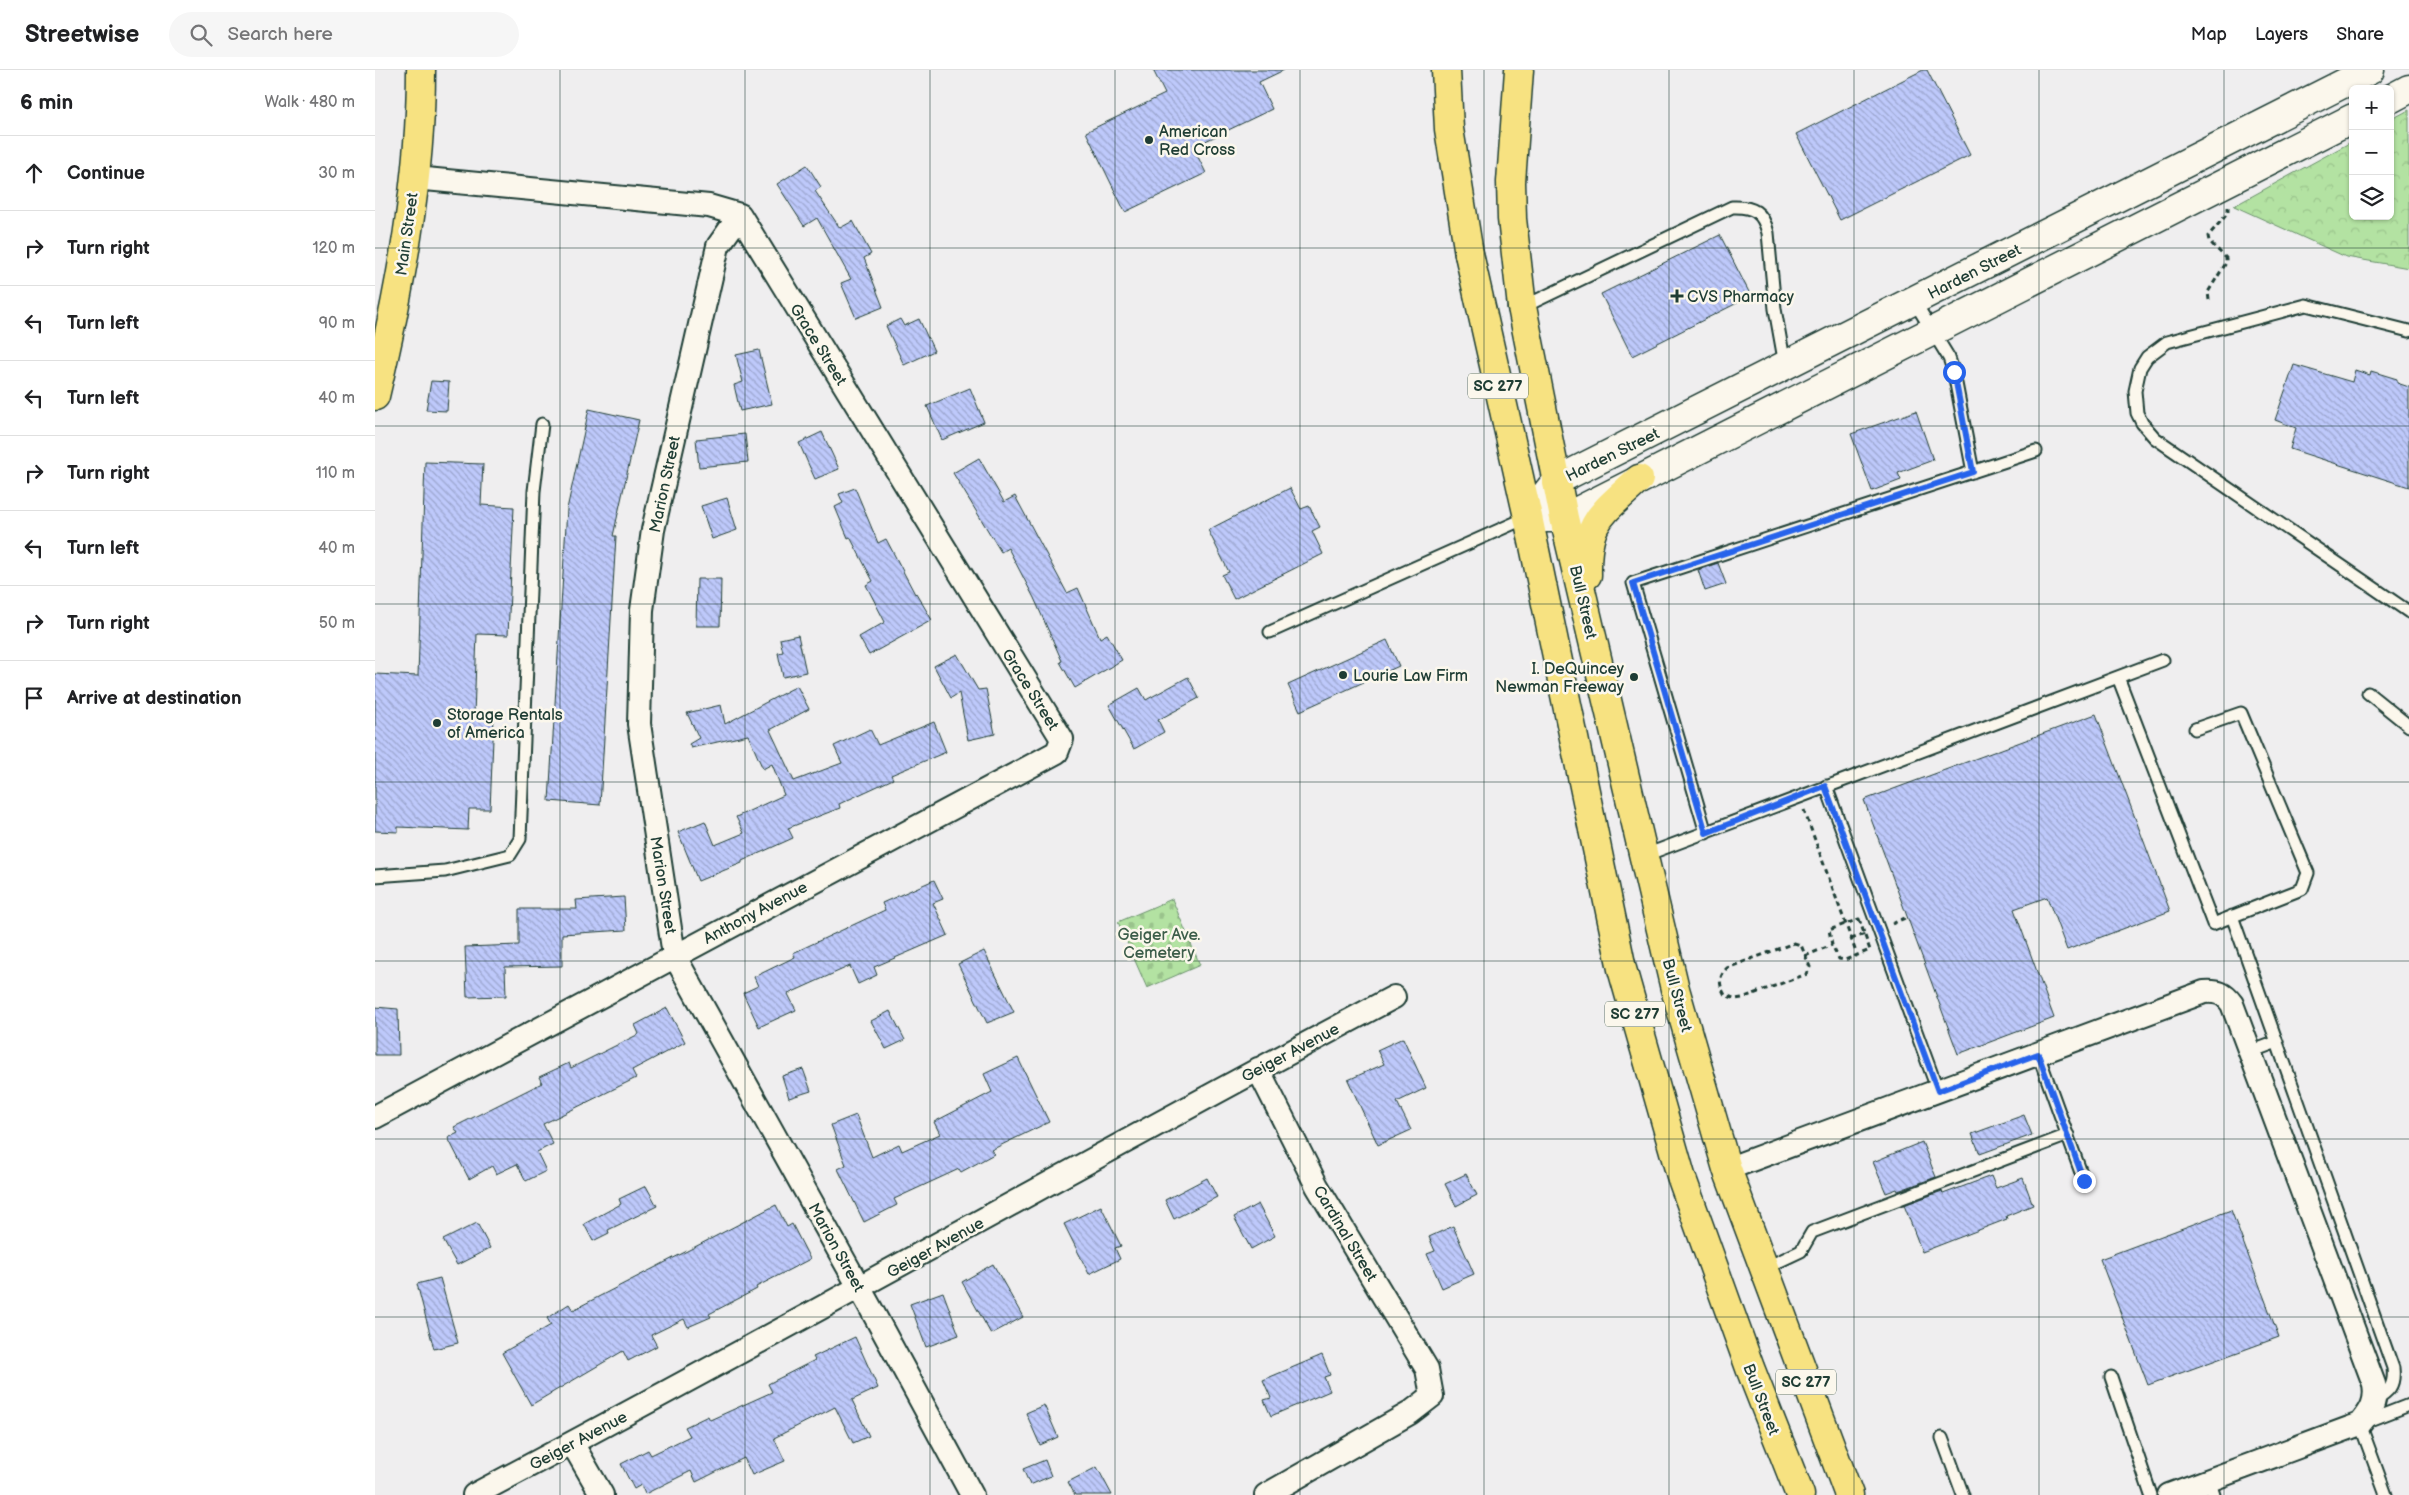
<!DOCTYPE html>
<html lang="en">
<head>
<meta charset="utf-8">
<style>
  :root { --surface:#fff; --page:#f6f6f6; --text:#202124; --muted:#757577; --line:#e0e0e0 }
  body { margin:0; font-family:"Balsamiq Sans",sans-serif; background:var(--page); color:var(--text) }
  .controls { position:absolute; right:15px; top:15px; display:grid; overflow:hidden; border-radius:8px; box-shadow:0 1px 4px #0004 }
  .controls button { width:45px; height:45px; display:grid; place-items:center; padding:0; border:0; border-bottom:1px solid var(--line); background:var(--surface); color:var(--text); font:25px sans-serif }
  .stop { position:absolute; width:15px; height:15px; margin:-11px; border:4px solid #2563eb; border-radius:50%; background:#fff }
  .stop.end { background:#2563eb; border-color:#fff; box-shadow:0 1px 5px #0008 }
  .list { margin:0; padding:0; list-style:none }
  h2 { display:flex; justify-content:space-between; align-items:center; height:65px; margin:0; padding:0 20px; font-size:21px }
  h2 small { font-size:16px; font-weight:400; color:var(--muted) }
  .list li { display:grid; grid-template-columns:32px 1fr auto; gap:15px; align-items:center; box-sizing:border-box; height:75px; padding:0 20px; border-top:1px solid var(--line) }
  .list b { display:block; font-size:19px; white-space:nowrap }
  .list em { font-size:16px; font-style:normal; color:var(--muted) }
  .icon { flex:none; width:28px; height:28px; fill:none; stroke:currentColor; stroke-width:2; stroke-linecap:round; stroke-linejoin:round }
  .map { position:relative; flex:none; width:2034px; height:1425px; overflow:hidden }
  header { display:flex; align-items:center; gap:30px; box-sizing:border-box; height:70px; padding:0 25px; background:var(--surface); border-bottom:1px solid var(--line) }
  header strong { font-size:24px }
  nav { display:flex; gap:28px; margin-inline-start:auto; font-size:18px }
  .search { width:350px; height:45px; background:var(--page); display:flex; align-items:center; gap:12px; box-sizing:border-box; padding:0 18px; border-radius:28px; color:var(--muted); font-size:19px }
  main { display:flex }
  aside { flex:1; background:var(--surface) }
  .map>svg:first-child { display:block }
</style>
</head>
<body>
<header>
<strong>Streetwise</strong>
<div class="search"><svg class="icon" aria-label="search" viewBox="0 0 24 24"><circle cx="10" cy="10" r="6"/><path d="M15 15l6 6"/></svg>Search here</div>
<nav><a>Map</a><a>Layers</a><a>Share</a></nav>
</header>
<main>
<aside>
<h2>6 min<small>Walk · 480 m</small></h2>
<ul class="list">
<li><svg class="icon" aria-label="ahead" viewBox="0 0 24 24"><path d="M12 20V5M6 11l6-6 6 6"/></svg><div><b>Continue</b></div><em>30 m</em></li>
<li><svg class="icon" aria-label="right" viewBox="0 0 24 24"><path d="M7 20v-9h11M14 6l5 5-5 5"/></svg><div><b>Turn right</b></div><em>120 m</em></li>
<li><svg class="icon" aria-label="left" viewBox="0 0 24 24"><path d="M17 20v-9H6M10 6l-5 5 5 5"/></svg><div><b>Turn left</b></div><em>90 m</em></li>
<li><svg class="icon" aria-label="left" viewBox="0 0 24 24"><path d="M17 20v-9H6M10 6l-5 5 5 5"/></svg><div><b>Turn left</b></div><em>40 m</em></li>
<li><svg class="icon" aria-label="right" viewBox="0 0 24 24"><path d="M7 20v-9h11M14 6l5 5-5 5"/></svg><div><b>Turn right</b></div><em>110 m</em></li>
<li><svg class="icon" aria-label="left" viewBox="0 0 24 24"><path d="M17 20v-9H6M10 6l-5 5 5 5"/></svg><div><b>Turn left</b></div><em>40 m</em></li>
<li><svg class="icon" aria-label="right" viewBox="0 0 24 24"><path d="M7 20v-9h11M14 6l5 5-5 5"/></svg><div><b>Turn right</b></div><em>50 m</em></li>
<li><svg class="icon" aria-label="arrive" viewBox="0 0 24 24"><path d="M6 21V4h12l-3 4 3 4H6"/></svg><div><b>Arrive at destination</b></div></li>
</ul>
</aside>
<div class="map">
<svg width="2034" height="1425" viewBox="0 0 2034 1425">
  <defs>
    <pattern id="forest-crowns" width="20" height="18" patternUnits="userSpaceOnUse" patternTransform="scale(1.25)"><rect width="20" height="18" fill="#b3e2a2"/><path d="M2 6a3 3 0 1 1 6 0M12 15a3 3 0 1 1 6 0" fill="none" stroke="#9ac38c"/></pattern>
    <pattern id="cemetery-stones" width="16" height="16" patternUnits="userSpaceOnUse" patternTransform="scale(1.25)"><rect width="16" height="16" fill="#b3e2a2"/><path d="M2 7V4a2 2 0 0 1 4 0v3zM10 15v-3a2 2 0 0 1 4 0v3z" fill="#9ac38c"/></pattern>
    <pattern id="building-back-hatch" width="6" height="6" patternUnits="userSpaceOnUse" patternTransform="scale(1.25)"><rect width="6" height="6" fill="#bec9fb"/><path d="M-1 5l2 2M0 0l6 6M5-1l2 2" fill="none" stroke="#9aa4cc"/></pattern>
  </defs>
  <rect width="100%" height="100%" fill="#efeeef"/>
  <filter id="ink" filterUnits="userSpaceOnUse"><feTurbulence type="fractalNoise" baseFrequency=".02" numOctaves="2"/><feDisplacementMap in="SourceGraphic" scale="10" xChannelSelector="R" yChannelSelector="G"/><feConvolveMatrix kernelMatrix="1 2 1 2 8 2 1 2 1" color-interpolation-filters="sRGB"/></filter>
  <g filter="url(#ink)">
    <path fill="url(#forest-crowns)" stroke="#69906b" d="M2034,40V198L1971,187L1859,136L1978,71V146H2015V50Z"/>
    <path fill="url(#cemetery-stones)" stroke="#69906b" d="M797,829L825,895L772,918L743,852Z"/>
    <path fill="url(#building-back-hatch)" stroke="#1f3d34" d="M778,0H909L884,12L897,39L818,77L831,103L750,142L711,62L790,24Z
      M1548,0H1552L1595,85L1465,150L1421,64Z
      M432,95L446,117L440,121L465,158L478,151L496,184L489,188L508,237L481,248L466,213L476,209L442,148L429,156L402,114Z
      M1345,165L1376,226L1257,286L1226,224Z
      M525,249L529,256L544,249L559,281L529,295L511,256Z
      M384,280L397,334L365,341L359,315L368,312L361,285Z
      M1919,295L1977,312L1980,300L1995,305L1996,301L2022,309V313L2034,317V417L1915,379L1921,358L1900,350Z
      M56,311L74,312L72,341L51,340Z
      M595,318L609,352L567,370L552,336Z
      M214,339L264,350L238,466H241L225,735L174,731L192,439Z
      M1541,341L1558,390L1523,403L1526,410L1497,421L1476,364Z
      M447,362L464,399L440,409L424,373Z
      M370,364L373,392L324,397L321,369Z
      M604,388L629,432L640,426L692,523L703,518L725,568L732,564L747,590L700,618L685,592L687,591L659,528L633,478L626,482L578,403Z
      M50,392L108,394L106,435L139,437L133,565L102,564L99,645L119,646L115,739H94L93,760L23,757V762L0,761V604L43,606Z
      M480,418L503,473L511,469L540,524L541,523L557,550L494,585L484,567L510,552L491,515L498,511L475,467L473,468L460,437L468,433L464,424Z
      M915,418L926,439L934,436L945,457L937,461L948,484L859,529L847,505L854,502L833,460Z
      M352,428L362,460L337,469L326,436Z
      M1343,493L1351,514L1330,521L1323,500Z
      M322,509H346L345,556H321Z
      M423,565L431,602L408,607L403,583L408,582L405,569Z
      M1012,570L1024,596L925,641L913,615Z
      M582,584L603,620L611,619L620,664L593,670L584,623L576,628L559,596Z
      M813,607L824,628L783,650L789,662L759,679L734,635L764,618L771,630Z
      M422,616L434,639L395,660L419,711L467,693L459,676L495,659L503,675L559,652L571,682L516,705L518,709L464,734L465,738L413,758L418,768L367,791V793L323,811L303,762L330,751L340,775L369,763L361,747L409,725L397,694L388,699L373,665L316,678L314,674L324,668L312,643L346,635L350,654Z
      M1721,644L1795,841L1692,880L1672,827L1639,839L1679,948L1583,984L1489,730Z
      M559,810L568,829L558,833L573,865L499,897L502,905L483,914L475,896L413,924L421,940L384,957L368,923L383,916L379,907L420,887L418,883L510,840L507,833Z
      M249,827L251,860L187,864V896L130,897L131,926L92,927L90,877L144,875V839H202L201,830Z
      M609,881L639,942L612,953L583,894Z
      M0,937L23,939L24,985H0Z
      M292,938L310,972L257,1000L261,1008L168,1054L178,1074L162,1082L171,1101L151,1111L142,1094L121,1104L117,1096L94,1109L73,1068L83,1063L79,1057L167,1013L164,1007L194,993L196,998L264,964L260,955Z
      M515,941L530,970L511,979L496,951Z
      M1028,968L1051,1018L1022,1032L1036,1060L1003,1075L973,1010L1009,994L1002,980Z
      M643,988L674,1052L616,1080L619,1084L586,1102L584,1099L519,1129L522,1135L489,1152L463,1099L471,1095L456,1055L481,1045L497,1087L524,1074L527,1081L565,1064L559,1052L617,1022L609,1004Z
      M428,999L436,1021L414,1028L407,1006Z
      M1649,1045L1657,1065L1605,1084L1597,1064Z
      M1547,1072L1561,1107L1523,1121L1522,1119L1511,1123L1498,1092Z
      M1091,1104L1102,1125L1081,1136L1070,1114Z
      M1616,1106L1621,1118L1648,1108L1658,1135L1631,1146L1632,1149L1547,1182L1529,1135L1567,1121L1568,1124Z
      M832,1108L842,1127L799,1149L790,1130Z
      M271,1116L282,1136L233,1160L234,1163L218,1171L209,1154L246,1134L244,1129Z
      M883,1134L900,1166L876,1179L859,1147Z
      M401,1135L412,1157L417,1154L435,1189L381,1217L382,1219L334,1244L336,1247L313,1257L309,1249L276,1265L282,1276L253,1291L248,1281L156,1335L127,1283L176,1255L172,1248L194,1234L198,1240Z
      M726,1136L746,1176L740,1178L745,1189L714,1204L689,1154Z
      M1856,1140L1904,1267L1773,1315L1725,1189Z
      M102,1153L115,1178L82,1195L68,1170Z
      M1078,1156L1099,1204L1067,1218L1052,1184L1060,1181L1054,1167Z
      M618,1194L648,1247L616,1264L587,1212Z
      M65,1208L83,1273L59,1279L42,1214Z
      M568,1222L584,1265L551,1277L535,1234Z
      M480,1267L503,1318L477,1330L494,1366L478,1373L460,1337L399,1368L410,1391L377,1405L369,1388L321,1412L316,1401L270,1424L266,1415L259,1419L246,1394L273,1380L276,1385L315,1366L310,1357L333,1346L335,1350L397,1322L393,1314L440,1290L438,1287Z
      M947,1285L955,1305L949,1307L955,1321L896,1346L889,1330L896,1328L888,1310Z
      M669,1335L683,1367L665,1375L651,1343Z
      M670,1390L676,1406L655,1415L648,1399Z
      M722,1397L737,1425H700L693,1412Z"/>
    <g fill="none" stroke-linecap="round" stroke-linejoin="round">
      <defs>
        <path id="service" d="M1539,231L1574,288L1579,303L1598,402
          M1148,237L1357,137C1378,136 1388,142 1393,163L1400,239L1410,295
          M2034,261L1931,235L1792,272L1772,287L1765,298L1760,321L1762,343L1767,353L1780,368L2034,542
          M895,562L1153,447
          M1743,607L1838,854L1927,819L1933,803L1866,643L1820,659
          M1993,623L2034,656
          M1451,716L1563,1021
          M1331,763L1258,513L1661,381
          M1268,786L1788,590
          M0,806L70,801L135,785L145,769L159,421L167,354
          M1857,846L2018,1298C2020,1316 2014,1322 1999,1330
          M1875,982L1902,972
          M1663,984L1709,1111
          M1388,1199L1426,1181L1437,1162L1693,1065
          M1736,1307L1776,1425
          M1567,1368L1588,1425
          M1834,1410L1839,1425
          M2011,1425L1985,1354L2034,1335"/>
        <path id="minor" d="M365,145L343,176L278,460L267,540L264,654L299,885L494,1235L597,1425
          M883,999L942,1116L1052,1299L1057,1326L1035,1343L891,1425
          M0,1047L682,682L687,669L365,145L334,136L40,108
          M1352,1099L1829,922C1843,921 1849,923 1857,934L1999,1314C2002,1331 1996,1341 1985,1354L1794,1425
          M197,1373L227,1425
          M99,1425C408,1262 711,1090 1019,927"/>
        <path id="secondary" d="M2015,29L2034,19
          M1153,447L1181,411L1995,0
          M1167,448H1189L1978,48"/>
        <path id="primary" d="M0,326C25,220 46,110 46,0"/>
        <path id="trunk" d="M1094,184L1153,447L1247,899L1306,1106L1375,1298L1425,1425
          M1147,237L1189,448L1300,919L1352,1099L1474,1425
          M1212,505C1211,449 1226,445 1264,409"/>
        <path id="motorway" d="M1071,0L1074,59L1094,184
          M1144,0L1136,112L1137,149L1147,237"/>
      </defs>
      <use href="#service" stroke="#1f3d34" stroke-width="15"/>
      <use href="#minor" stroke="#1f3d34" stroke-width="26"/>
      <use href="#secondary" stroke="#1f3d34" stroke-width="31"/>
      <use href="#primary" stroke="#1f3d34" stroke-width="31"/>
      <use href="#trunk" stroke="#1f3d34" stroke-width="31"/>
      <use href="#motorway" stroke="#1f3d34" stroke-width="31"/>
      <path stroke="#1f3d34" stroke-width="3" stroke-dasharray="5 4" stroke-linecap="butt" d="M1834,230L1833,222L1851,193V188L1834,171L1833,166L1853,143V137
        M1429,740L1482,885
        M1484,849L1495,880L1470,890L1464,889L1457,875L1454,860Z
        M1517,854L1532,847
        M1476,869L1490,864
        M1419,873L1426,875L1435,897L1432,904L1367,928L1361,929L1350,925C1344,915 1343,907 1352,898Z
        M1430,886L1457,875"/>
      <use href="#service" stroke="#fbf7ec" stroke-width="11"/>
      <use href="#minor" stroke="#fbf7ec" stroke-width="22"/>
      <use href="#secondary" stroke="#fbf7ec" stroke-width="28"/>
      <use href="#primary" stroke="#f7e281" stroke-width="28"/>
      <use href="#trunk" stroke="#f7e281" stroke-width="28"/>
      <use href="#motorway" stroke="#f7e281" stroke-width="28"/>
    </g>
  </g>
  <g fill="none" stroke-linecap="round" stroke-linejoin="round" filter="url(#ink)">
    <path stroke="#2563eb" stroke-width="6" d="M1579,302L1598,402L1258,513L1331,763L1450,716L1563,1021L1663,984L1709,1111"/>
  </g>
  <path fill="none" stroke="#1f3d34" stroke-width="1" stroke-opacity="0.55" d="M185,0V1425M370,0V1425M555,0V1425M740,0V1425M925,0V1425M1109,0V1425M1294,0V1425M1479,0V1425M1664,0V1425M1849,0V1425M0,178H2034M0,356H2034M0,534H2034M0,712H2034M0,891H2034M0,1069H2034M0,1247H2034"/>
  <g fill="#1f3d34" stroke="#fbf7ec" stroke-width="2">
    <circle cx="774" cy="70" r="5"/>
    <path d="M1299.5 218.5h5v5h5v5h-5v5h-5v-5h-5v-5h5z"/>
    <circle cx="968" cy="605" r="5"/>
    <circle cx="1259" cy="607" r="5"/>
    <circle cx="62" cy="653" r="5"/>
  </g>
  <g text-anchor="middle" stroke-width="5" stroke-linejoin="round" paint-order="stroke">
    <g fill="#fbf7ec" stroke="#61756b" stroke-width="1">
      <rect x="1093" y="303.5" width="60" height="25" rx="4"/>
      <rect x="1230" y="931.5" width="60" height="25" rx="4"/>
      <rect x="1401" y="1299.5" width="60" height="25" rx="4"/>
    </g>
    <g font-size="15" font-weight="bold" fill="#1f3d34">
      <text x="1123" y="321">SC 277</text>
      <text x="1260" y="949">SC 277</text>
      <text x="1431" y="1317">SC 277</text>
    </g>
    <g font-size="16" fill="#1f3d34" stroke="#fbf7ec" text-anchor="start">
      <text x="784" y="67">American<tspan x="784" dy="18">Red Cross</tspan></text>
      <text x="1312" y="232">CVS Pharmacy</text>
      <text x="1249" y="604" text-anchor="end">I. DeQuincey<tspan x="1249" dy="18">Newman Freeway</tspan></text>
      <text x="978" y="611">Lourie Law Firm</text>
      <text x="72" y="650">Storage Rentals<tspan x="72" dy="18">of America</tspan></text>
    </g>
    <g font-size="16" fill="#1f3d34" stroke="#fbf7ec">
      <text transform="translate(31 164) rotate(-82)" y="6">Main Street</text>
      <text transform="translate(1599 201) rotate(-27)" y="6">Harden Street</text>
      <text transform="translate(444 274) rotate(58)" y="6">Grace Street</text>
      <text transform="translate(1237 384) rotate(-26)" y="6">Harden Street</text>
      <text transform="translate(289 414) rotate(-78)" y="6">Marion Street</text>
      <text transform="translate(1209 532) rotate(77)" y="6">Bull Street</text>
      <text transform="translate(656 619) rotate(58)" y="6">Grace Street</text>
      <text transform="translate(289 815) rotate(81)" y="6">Marion Street</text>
      <text transform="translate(380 842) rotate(-28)" y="6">Anthony Avenue</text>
      <text transform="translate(1303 925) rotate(75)" y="6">Bull Street</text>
      <text transform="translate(915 982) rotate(-28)" y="6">Geiger Avenue</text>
      <text transform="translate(971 1163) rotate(59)" y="6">Cardinal Street</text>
      <text transform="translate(462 1177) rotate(61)" y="6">Marion Street</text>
      <text transform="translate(560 1177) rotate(-29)" y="6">Geiger Avenue</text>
      <text transform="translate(1387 1329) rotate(69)" y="6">Bull Street</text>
      <text transform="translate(203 1370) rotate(-28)" y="6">Geiger Avenue</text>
    </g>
    <g font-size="16" fill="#3d5e4a" stroke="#fbf7ec">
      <text x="784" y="870">Geiger Ave.<tspan x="784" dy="18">Cemetery</tspan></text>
    </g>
  </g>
</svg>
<div class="controls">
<button>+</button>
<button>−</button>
<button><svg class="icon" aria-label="layers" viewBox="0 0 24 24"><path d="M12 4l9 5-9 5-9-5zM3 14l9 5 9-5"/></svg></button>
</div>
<div class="stop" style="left:1579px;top:302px"></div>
<div class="stop end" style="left:1709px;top:1111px"></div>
</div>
</main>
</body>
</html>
